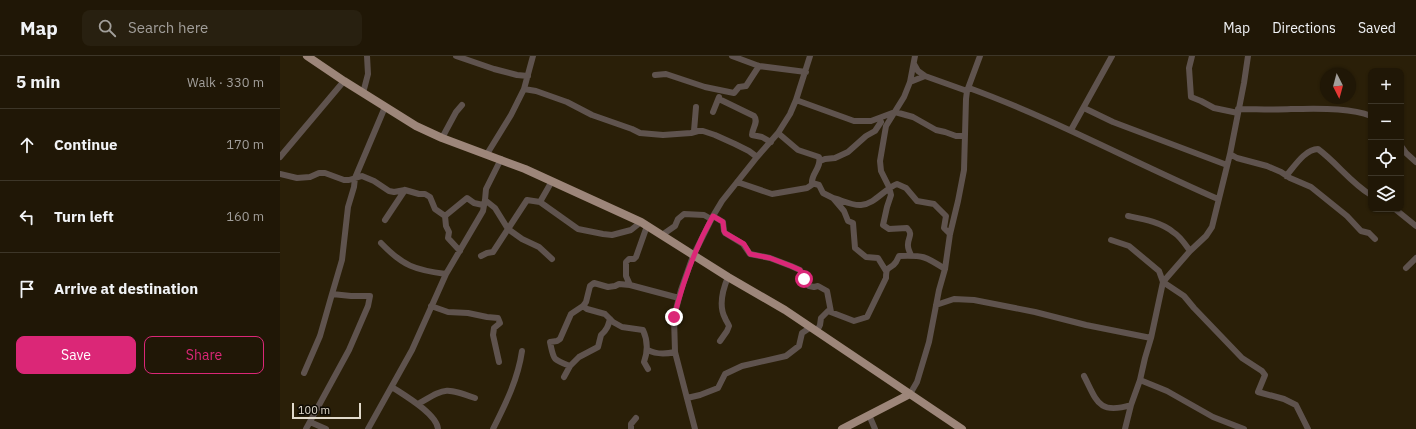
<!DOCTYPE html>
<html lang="en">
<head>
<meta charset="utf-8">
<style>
  :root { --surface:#201706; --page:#282010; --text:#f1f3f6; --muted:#a29f9b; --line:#3d3628; --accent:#db2777 }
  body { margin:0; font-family:"IBM Plex Sans",sans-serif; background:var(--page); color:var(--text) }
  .controls { position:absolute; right:12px; top:12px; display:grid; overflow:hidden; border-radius:8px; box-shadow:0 1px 3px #0004 }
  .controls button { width:36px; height:36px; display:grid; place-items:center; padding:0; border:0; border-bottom:1px solid var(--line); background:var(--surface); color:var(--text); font:20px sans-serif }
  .compass { position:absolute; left:1040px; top:12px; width:36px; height:36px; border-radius:50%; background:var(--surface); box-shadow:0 1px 3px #0004; rotate:174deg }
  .scale { position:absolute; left:12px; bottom:10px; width:69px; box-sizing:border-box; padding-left:4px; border:2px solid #e1dacc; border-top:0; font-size:11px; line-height:14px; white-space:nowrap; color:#e1dacc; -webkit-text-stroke:3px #0e0a03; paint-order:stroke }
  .stop { position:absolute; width:12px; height:12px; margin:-9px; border:3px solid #db2777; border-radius:50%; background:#fff }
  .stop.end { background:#db2777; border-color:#fff; box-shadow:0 1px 4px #0008 }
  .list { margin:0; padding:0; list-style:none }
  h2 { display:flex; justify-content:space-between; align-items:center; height:52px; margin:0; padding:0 16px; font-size:17px }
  h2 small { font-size:13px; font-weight:400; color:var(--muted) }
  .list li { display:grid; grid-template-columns:26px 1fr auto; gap:12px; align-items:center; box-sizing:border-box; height:72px; padding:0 16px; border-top:1px solid var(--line) }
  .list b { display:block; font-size:15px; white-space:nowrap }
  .list em { font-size:13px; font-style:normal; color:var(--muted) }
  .actions { display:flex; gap:8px; padding:12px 16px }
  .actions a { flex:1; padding:9px 0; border:1px solid var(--accent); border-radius:8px; text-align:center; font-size:14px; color:var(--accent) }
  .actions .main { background:var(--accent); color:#fff }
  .icon { flex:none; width:22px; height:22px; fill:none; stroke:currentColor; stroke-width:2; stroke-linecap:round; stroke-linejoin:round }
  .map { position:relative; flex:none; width:1136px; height:373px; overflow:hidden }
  header { display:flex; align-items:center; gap:24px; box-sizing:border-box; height:56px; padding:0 20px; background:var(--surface); border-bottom:1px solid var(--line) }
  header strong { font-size:19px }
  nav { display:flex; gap:22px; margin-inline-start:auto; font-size:14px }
  .search { width:280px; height:36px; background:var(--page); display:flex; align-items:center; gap:10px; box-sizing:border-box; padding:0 14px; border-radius:8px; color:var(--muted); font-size:15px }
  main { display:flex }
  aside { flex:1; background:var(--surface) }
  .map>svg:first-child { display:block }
</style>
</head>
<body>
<header>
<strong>Map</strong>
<div class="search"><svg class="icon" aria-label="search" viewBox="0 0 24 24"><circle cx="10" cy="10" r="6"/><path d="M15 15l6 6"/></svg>Search here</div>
<nav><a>Map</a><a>Directions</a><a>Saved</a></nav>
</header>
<main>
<aside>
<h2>5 min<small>Walk · 330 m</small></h2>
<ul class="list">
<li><svg class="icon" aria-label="ahead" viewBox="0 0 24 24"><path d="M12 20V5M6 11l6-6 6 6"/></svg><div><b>Continue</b></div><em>170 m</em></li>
<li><svg class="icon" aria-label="left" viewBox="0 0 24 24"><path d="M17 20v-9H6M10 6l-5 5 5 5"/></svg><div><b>Turn left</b></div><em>160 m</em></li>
<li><svg class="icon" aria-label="arrive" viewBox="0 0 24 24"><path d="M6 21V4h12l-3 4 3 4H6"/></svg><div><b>Arrive at destination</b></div></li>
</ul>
<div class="actions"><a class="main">Save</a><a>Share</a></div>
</aside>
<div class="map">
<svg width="1136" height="373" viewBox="0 0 1136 373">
  <rect width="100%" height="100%" fill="#2a1f08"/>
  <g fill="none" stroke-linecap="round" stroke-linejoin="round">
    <path stroke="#5f534e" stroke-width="6" d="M176,0L214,13L237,19L248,20
      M452,0L479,10L526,16
      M912,0L909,12L911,41L921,45L934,52L958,57
      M634,8L638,15L645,20L687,35
      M375,19L386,18L425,31L454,37L459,31L466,30L479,10
      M630,26L645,20
      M689,32C774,63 855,107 938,143
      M244,33L256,35L287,46L312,59L352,73L360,77L383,79L411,77L418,75H423L435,79L455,88L469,95L477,101
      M83,37L88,18L87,0
      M439,43L474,60C479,66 472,72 472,79L482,81L491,86
      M516,44L574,65H591L615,56L633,61L656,74L665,76L676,80H685
      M804,52L833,66L947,109
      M958,53C976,53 994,54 1011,53C1035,53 1069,51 1091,60
      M433,56L439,41
      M791,74L832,0
      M414,75L416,51
      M498,77L518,94L539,101C542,111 531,118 532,127L539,129L543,137L553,142L564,155L568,165L573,167L575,192L586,201L598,202L606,215
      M162,82L176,56L182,49
      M1121,90L1126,97L1136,106
      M207,98L231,59L244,33L253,0
      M950,98L957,102L987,110L1001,116L1010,122L1031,131L1067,160L1081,175L1089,177L1095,183
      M0,101L64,25
      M540,105L545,103L555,102L568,96L586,80L595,75L601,66
      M0,118L17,122L30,121L39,117H45L64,124H69L82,120L94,125L109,135L114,136L125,134L139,138H145L150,141L155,153L165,160
      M1006,120C1014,111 1025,93 1038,93C1057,107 1071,127 1091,139
      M457,126L492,138L527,132L533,128
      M553,142C561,144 573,150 581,149C595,148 604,133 617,128L626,132L637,145L654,148L666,160L664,172L670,178
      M260,146L298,173L323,178L332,179L351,174L361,166
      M1115,153L1136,170
      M433,160L443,166L444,175L445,177L463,188L470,198L490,202L511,210L520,214L529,230L534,231L538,230L547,235L551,256
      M848,160C863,163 881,166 893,176C900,180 905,188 910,195
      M105,164L125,134
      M382,179L395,170L398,163L404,158L424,159L431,163
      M831,184L849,190L879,215L883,226L904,240L914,252L962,302L982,315L985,319L978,336L1004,343L1016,349L1028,373
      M101,187C123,210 135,214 166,218
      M180,195L168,182L169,176L166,170L165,160L187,142L194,147L203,149
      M631,199C630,197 628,193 628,190C627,182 634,179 627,172L609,173L603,169L607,151L611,139L609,131L601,115L600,105L606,70L624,41L630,26L635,0
      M201,200L207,197L213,196L228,173L215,152L205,144
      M272,203L259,191L242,183L228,173L247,144L260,146L272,125
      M1126,212L1136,202
      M350,229L346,220V206L349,203H354L356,201L367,170
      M52,238L62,204L68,151L74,131L75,122L105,51
      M656,249L674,243L694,244L755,256L806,269L871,282
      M151,250L168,256L188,257L207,261L218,262L220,267L214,272L213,279L219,306
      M303,250L307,253L325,258L333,266L342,271L363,274C368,285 368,295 364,306L368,313
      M537,275L540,269L541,262L548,255L574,265L587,261L606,222C606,208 610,215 616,206C617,204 618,202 619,200C643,199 645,200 665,213
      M440,285L447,275L449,270C448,267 446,265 445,262C438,249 443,233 448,221
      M368,294C377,299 386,298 395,296
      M290,310C272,303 274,304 270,286L277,285L280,283L291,258L303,250L306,246L310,230L314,227L328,231L335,230L339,228L350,229L399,242
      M24,317L40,280L52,238L71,240H90L88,250L69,294L26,373
      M804,320C817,345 818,359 851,349
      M284,321L290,310L299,301L318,291L321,279C327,274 328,270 330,263
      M860,324L887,335L933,361L964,373
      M112,331C124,339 157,358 158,373
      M630,338L637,326L649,286L659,234L665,213L670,178L678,145L684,114L686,43L687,35L700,0
      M407,342L420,339L438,332L445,318L462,310L506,300L519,290L522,277L531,271
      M138,348C166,332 164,331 195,342
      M589,359L595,373
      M30,366L46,373
      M88,373L132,294L166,218L203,155L205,144L206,133L221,103
      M213,373C226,347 238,323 242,295
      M351,373V368L356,362
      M415,373L395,296L394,261L401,234L413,200L433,160L442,145L477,101L498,77L510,58L516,44L530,0
      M845,373L851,349L860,324L865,302L871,282L883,226L910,195L926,180L932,171L950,98L964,27L968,0"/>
    <path stroke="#9d867a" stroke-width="8" d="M27,0L64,25L136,70L162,82L245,113L361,166L448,221L505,254L682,373
      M562,373L630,338"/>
  </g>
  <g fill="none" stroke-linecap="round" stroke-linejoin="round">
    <path stroke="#db2777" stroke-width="5" d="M394,261C403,226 415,192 433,160L443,166L444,175L445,177L464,188L470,198L490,202L511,210L520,214L524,223"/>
  </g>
</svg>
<div class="controls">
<button>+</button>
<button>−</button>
<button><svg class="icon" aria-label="locate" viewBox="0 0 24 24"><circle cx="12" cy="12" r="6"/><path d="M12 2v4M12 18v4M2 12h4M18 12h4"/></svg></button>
<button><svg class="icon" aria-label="layers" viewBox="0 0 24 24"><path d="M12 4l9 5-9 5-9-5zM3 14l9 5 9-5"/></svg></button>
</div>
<svg class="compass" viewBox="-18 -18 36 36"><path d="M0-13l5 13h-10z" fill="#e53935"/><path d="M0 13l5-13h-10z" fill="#a29f9b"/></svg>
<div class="scale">100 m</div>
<div class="stop" style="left:524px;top:223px"></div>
<div class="stop end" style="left:394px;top:261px"></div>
</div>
</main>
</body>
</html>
